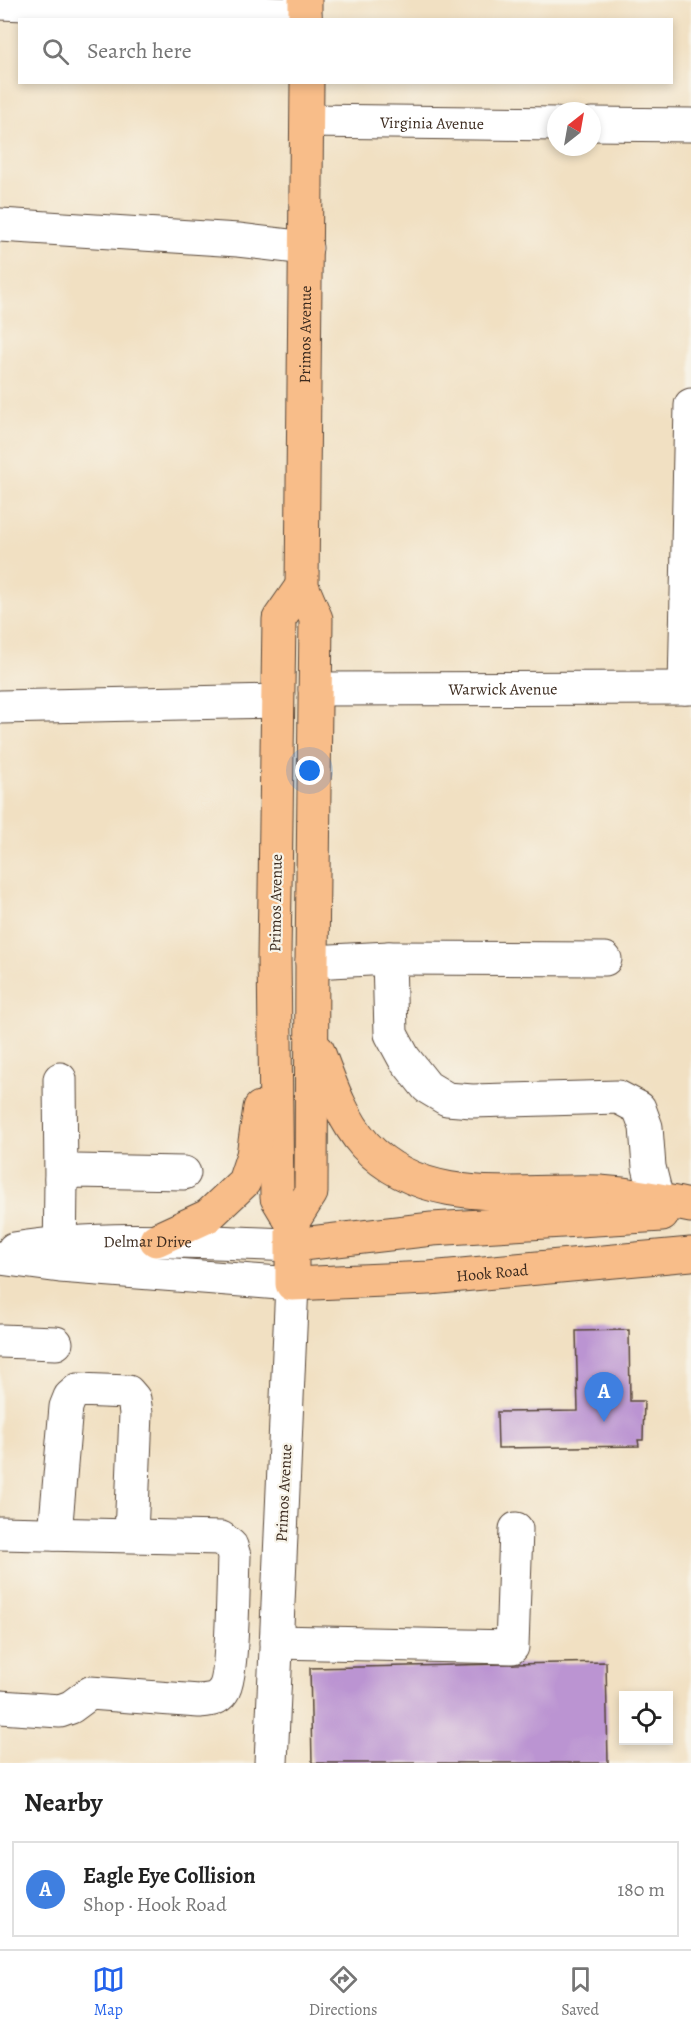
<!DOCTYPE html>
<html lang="en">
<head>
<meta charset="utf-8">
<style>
  :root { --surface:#fff; --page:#f6f6f6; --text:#222; --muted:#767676; --line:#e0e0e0; --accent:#2563eb }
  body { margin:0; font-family:Alegreya,serif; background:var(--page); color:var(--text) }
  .controls { position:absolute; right:18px; bottom:18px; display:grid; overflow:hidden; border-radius:0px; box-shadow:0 3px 9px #0003 }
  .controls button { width:54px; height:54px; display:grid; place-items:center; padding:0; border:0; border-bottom:2px solid var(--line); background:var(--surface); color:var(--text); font:30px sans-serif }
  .compass { position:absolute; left:547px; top:102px; width:54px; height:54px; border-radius:50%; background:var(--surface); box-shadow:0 3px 9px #0003; rotate:31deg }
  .you { position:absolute; left:310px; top:771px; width:21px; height:21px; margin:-15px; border:4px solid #fff; border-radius:50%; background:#1a73e8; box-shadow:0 0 0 9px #1a73e833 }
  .badge { display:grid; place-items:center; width:39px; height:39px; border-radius:50%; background:var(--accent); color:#fff; font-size:20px; font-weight:700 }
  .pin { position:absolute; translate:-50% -50px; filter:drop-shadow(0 2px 3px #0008) }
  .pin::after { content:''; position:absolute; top:32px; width:21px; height:18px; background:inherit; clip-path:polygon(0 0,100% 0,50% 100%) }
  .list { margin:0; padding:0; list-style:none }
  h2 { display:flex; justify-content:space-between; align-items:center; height:78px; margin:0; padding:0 24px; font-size:26px }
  h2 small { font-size:20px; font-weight:400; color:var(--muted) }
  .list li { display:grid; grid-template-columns:39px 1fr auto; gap:18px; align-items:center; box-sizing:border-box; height:96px; margin:0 12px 12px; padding:0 12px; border:2px solid var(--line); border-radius:0px }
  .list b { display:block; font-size:22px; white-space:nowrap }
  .list p { margin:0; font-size:20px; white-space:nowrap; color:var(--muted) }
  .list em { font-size:20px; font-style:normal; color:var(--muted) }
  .icon { flex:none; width:33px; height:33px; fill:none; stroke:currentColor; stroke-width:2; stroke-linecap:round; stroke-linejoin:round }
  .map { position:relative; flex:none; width:691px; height:1763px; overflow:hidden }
  .search { position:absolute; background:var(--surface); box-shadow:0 3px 9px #0003; left:18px; right:18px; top:18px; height:66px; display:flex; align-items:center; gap:15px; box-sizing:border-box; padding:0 21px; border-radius:0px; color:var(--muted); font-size:22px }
  .sheet { height:186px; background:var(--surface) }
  nav { display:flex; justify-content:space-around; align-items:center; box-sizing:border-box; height:84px; border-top:2px solid var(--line); background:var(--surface); font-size:16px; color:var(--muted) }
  nav a { display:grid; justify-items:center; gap:3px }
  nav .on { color:var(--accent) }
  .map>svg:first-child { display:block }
</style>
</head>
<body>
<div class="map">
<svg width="691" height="1763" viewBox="0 0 691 1763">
  <rect width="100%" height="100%" fill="#f7f3e8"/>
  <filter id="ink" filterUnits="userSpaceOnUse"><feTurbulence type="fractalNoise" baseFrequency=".0167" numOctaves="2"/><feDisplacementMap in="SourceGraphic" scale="12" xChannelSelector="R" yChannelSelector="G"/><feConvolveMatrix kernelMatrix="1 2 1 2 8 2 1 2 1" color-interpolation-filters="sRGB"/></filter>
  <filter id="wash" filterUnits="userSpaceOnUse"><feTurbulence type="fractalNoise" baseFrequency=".008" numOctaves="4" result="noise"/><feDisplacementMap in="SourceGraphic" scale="24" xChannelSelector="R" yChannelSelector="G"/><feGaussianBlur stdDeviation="1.35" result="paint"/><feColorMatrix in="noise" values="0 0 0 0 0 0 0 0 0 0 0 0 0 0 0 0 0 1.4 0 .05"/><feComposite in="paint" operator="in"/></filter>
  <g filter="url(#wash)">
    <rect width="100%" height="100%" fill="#f1e0c2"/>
    <g id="blocks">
      <path fill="#bb94d2" d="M629,1330L630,1401H644L643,1440H638L639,1446L498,1448L497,1412L578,1411L576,1331Z
        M606,1662L608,1763H312L310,1668Z"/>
    </g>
  </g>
  <g filter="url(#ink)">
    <use href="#blocks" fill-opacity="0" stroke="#564537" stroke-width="1.5"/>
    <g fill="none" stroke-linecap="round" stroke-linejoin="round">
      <defs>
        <g id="minor">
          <path d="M0,3L305,15"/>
          <path id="s1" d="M308,121L556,124"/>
          <path d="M592,124L691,125"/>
          <path d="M0,225L238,240L306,248"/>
          <path d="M685,688L691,405"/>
          <path id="s2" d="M315,689L691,688"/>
          <path d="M0,707L277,701"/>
          <path d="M389,958L605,959"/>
          <path d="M312,962L389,958L391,1034L404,1058L427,1087L447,1099L472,1101L618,1097L639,1108L646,1127L649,1167L657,1199"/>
          <path d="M60,1079L61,1179"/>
          <path id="s3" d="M14,1249C106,1235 200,1242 293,1245"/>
          <path d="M0,1258L60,1266L292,1284L271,1763"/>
          <path d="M60,1264L61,1179L74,1171L184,1173"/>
          <path d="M0,1341L56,1343"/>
          <path d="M0,1533L221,1538L231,1546L234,1556C233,1578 233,1678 223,1691C217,1700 209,1700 199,1701L90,1693L71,1707L60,1711L0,1707"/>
          <path d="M55,1534L66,1407L70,1397L78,1390L128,1392L134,1399L136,1413L131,1535"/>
          <path d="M276,1642L512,1647L516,1529"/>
        </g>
        <g id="major">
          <path d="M305,20V0"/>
          <path id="s4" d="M302,586L279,619L274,957L277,1198L292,1223V1284L429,1278L691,1254"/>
          <path d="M318,1051C330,1083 342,1119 365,1145C425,1210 522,1189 600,1192C631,1194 661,1200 691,1206"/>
          <path id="s5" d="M292,1223L311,1193L312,962L316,619L302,586L307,82"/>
          <path d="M156,1240L208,1216L244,1182L253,1155L260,1108"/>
          <path d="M293,1245L432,1229L662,1215"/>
        </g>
      </defs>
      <use href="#minor" stroke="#564537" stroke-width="35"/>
      <use href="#major" stroke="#564537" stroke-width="35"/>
      <use href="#minor" stroke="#fff" stroke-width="33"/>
      <use href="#major" stroke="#f8bd89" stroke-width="33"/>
    </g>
  </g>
  <g text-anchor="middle" stroke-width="4.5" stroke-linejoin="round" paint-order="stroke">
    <g font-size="16" fill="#3b2a1e" stroke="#f7f3e8">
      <text dy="6" stroke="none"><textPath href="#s1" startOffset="124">Virginia Avenue</textPath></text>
      <text dy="6" stroke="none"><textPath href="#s5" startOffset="897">Primos Avenue</textPath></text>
      <text dy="6" stroke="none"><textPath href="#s2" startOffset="188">Warwick Avenue</textPath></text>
      <text transform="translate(275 903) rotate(-89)" y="6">Primos Avenue</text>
      <text dy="6" stroke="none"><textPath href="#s3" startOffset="134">Delmar Drive</textPath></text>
      <text dy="6" stroke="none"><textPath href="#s4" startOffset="910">Hook Road</textPath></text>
      <text transform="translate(283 1493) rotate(-87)" y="6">Primos Avenue</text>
    </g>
  </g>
</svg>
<div class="controls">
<button><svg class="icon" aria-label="locate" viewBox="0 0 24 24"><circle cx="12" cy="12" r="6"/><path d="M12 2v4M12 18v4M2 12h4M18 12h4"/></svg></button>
</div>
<svg class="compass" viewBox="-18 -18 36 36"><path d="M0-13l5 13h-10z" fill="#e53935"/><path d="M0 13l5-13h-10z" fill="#767676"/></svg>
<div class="you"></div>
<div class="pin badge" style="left:604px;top:1422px;background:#3f7fe0">A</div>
<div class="search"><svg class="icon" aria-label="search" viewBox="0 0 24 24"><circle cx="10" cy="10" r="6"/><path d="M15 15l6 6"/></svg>Search here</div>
</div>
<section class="sheet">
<h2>Nearby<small></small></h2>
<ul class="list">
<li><span class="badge" style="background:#3f7fe0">A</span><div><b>Eagle Eye Collision</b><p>Shop · Hook Road</p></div><em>180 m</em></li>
</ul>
</section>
<nav>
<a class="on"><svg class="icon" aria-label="map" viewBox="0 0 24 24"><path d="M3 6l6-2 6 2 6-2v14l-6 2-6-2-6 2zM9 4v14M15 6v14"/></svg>Map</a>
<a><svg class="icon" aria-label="directions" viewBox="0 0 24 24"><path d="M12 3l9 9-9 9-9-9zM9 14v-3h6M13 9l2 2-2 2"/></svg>Directions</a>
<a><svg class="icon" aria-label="saved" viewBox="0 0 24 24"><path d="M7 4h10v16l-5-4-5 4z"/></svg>Saved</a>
</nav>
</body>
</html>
